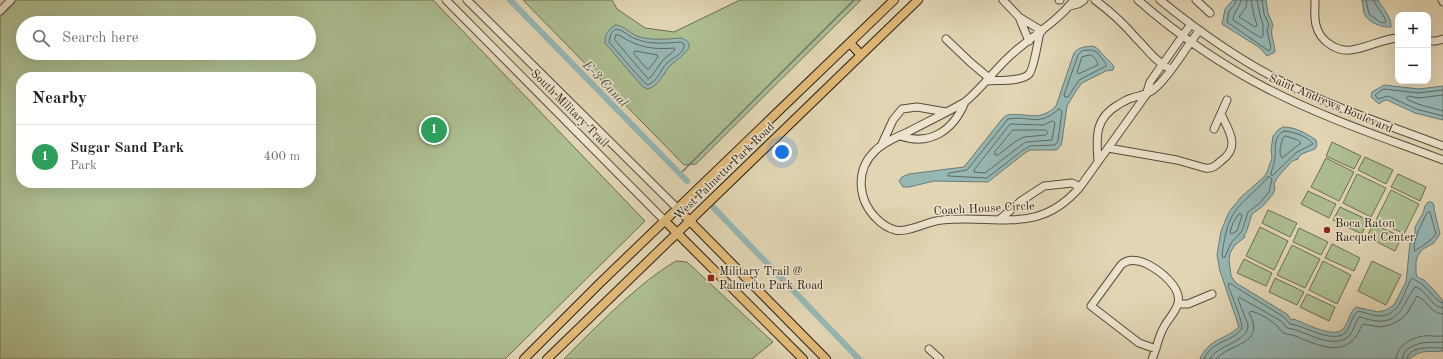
<!DOCTYPE html>
<html lang="en">
<head>
<meta charset="utf-8">
<style>
  :root { --surface:#fff; --page:#f2f2f2; --text:#202124; --muted:#757577; --line:#e0e0e0; --accent:#1a73e8 }
  body { margin:0; font-family:"Old Standard TT",serif; background:var(--page); color:var(--text) }
  .controls { position:absolute; right:12px; top:12px; display:grid; overflow:hidden; border-radius:8px; box-shadow:0 4px 16px #0002 }
  .controls button { width:36px; height:36px; display:grid; place-items:center; padding:0; border:0; border-bottom:1px solid var(--line); background:var(--surface); color:var(--text); font:20px sans-serif }
  .you { position:absolute; left:782px; top:152px; width:14px; height:14px; margin:-10px; border:3px solid #fff; border-radius:50%; background:#1a73e8; box-shadow:0 0 0 6px #1a73e833 }
  .badge { display:grid; place-items:center; width:26px; height:26px; border-radius:50%; background:var(--accent); color:#fff; font-size:13px; font-weight:700 }
  .pin { position:absolute; translate:-50% -50%; border:2px solid #fff; box-shadow:0 1px 4px #0006 }
  .list { margin:0; padding:0; list-style:none }
  h2 { display:flex; justify-content:space-between; align-items:center; height:52px; margin:0; padding:0 16px; font-size:17px }
  h2 small { font-size:13px; font-weight:400; color:var(--muted) }
  .list li { display:grid; grid-template-columns:26px 1fr auto; gap:12px; align-items:center; box-sizing:border-box; height:64px; padding:0 16px; border-top:1px solid var(--line) }
  .list b { display:block; font-size:15px; white-space:nowrap }
  .list p { margin:0; font-size:13px; white-space:nowrap; color:var(--muted) }
  .list em { font-size:13px; font-style:normal; color:var(--muted) }
  .icon { flex:none; width:22px; height:22px; fill:none; stroke:currentColor; stroke-width:2; stroke-linecap:round; stroke-linejoin:round }
  .map { position:relative; flex:none; width:1443px; height:359px; overflow:hidden }
  .search { position:absolute; background:var(--surface); box-shadow:0 4px 16px #0002; left:16px; top:16px; width:300px; height:44px; display:flex; align-items:center; gap:10px; box-sizing:border-box; padding:0 14px; border-radius:22px; color:var(--muted); font-size:15px }
  .panel { position:absolute; background:var(--surface); box-shadow:0 4px 16px #0002; left:16px; top:72px; width:300px; height:116px; border-radius:16px }
  .map>svg:first-child { display:block }
</style>
</head>
<body>
<div class="map">
<svg width="1443" height="359" viewBox="0 0 1443 359">
  <rect width="100%" height="100%" fill="#e2d5b3"/>
  <filter id="stains"><feTurbulence type="fractalNoise" baseFrequency=".005" numOctaves="4"/><feColorMatrix values="0 0 0 0 .2 0 0 0 0 .09 0 0 0 0 .02 0 0 0 .5 -.17"/></filter>
  <radialGradient id="worn" r=".72"><stop offset=".6" stop-color="#630" stop-opacity="0"/><stop offset="1" stop-color="#630" stop-opacity=".3"/></radialGradient>
  <path fill="#adbe91" stroke="#6b6e52" fill-rule="evenodd" d="M17,0H433L645,221L505,359H0V17ZM23,23H309V53H23ZM21,77H311V183H21Z
    M523,0H612L617,9L645,28L674,32L740,0H861L696,164L684,165Z
    M1332,142L1361,156L1354,169L1326,156Z
    M1365,157L1393,170L1386,184L1358,170Z
    M1326,158L1354,172L1339,201L1311,187Z
    M1357,174L1386,188L1371,217L1343,203Z
    M1398,174L1426,187L1420,201L1391,187Z
    M1391,190L1419,204L1404,234L1376,220Z
    M1308,191L1336,204L1329,218L1301,204Z
    M1340,207L1368,220L1362,234L1333,220Z
    M1268,210L1297,223L1290,237L1262,223Z
    M1373,224L1402,237L1395,251L1367,237Z
    M1260,227L1288,241L1274,270L1246,256Z
    M1299,228L1328,242L1321,255L1293,242Z
    M1332,244L1360,258L1354,271L1325,258Z
    M1292,245L1320,259L1305,288L1277,275Z
    M1244,259L1272,273L1266,286L1237,273Z
    M676,261L687,262L773,342L752,359H564C596,327 637,284 676,261Z
    M1323,261L1351,275L1337,304L1309,290Z
    M1372,261L1401,275L1386,305L1358,291Z
    M1275,278L1304,292L1297,305L1269,292Z
    M1307,294L1335,307L1329,321L1300,307Z"/>
  <path fill="#96b7b4" stroke="#6a7a74" d="M1233,0H1266L1268,13L1273,25C1269,34 1275,43 1275,52L1267,56L1260,48L1222,24L1225,9Z
    M1362,0H1378C1383,9 1391,15 1391,27C1382,28 1367,22 1364,13C1363,9 1363,4 1362,0Z
    M615,25C624,25 629,33 637,36C652,41 666,39 681,38C703,46 674,60 669,67C662,76 658,87 647,89L642,86L605,43C604,35 609,29 615,25Z
    M1092,46C1100,48 1101,54 1107,59C1110,62 1112,63 1114,67L1113,70L1106,71L1082,83L1076,91L1067,106L1062,141L1061,145L1057,150H1030L1025,153L988,182L934,181L909,187H903L899,181L902,177L909,174L964,167L1003,118L1007,115C1027,112 1039,123 1056,106L1074,53C1078,47 1085,47 1092,46Z
    M1384,85L1419,89L1443,86V120L1415,113L1387,100L1383,101L1379,104L1371,97L1372,92Z
    M1283,127C1295,127 1306,133 1316,140L1317,145L1315,149L1304,153L1299,156L1298,159L1292,161L1277,178L1274,184L1275,189L1273,194L1263,206L1252,214L1246,233L1244,235L1245,237L1235,245L1230,253L1229,260L1231,276L1236,283L1287,314L1290,318L1291,320L1294,319C1304,323 1334,339 1343,329C1349,322 1349,313 1356,307L1378,312L1386,310L1394,305L1406,282L1410,243L1415,233V227L1423,213L1425,206L1428,202H1432L1434,205V209L1440,234L1434,243L1423,249L1418,255L1416,262V273L1417,277L1424,280L1435,291L1443,301V351C1427,353 1424,348 1409,359H1200C1208,339 1225,340 1239,327L1220,271L1217,255L1221,231L1229,212L1241,197L1264,177L1267,172L1272,158L1271,150L1273,136L1278,130Z"/>
  <g fill="none" stroke-linecap="round" stroke-linejoin="round">
    <path stroke="#606a64" stroke-width="1" d="M1236,0L1235,4L1229,11L1227,22L1269,51L1271,48L1267,30L1269,25L1264,14L1262,0
      M1241,0C1240,8 1233,12 1233,20L1261,38L1263,36V25L1260,15L1257,0
      M1247,0L1246,7L1239,17L1255,27L1257,25L1254,16L1251,0
      M1366,0L1369,14L1380,22L1385,23L1386,21C1383,13 1375,6 1374,0
      M616,29C624,30 629,37 636,39C652,45 665,43 681,42L684,44C685,54 673,57 667,63C660,70 658,82 647,85L633,70L609,42L611,34Z
      M616,35H619C637,47 652,50 674,48L675,50L663,60L651,77L648,79L615,40Z
      M1091,50L1097,52L1106,64V66L1079,80L1068,97H1065L1064,95L1078,55L1082,51Z
      M636,51L657,55L658,57L649,69H647L634,54V52Z
      M1091,55C1094,56 1098,62 1098,65L1078,74L1077,72L1082,57Z
      M1443,90L1418,93L1384,89L1380,91L1375,95L1378,99L1388,96L1416,109L1443,116
      M1443,95L1419,98L1408,96L1406,98C1412,104 1434,108 1443,111
      M1059,109L1062,111L1058,141L1055,145L1030,146L1023,150L987,178L948,176L949,173L967,170L1008,119C1031,115 1037,128 1059,109Z
      M1053,121L1055,123L1052,140L1026,142L1020,146L985,173L974,172V170L1010,124L1043,125Z
      M1013,130H1046L1048,133L1046,135L1024,137L1016,141L998,155H995V152Z
      M1284,131C1294,132 1307,136 1313,144L1297,152L1272,176L1271,173C1272,169 1275,162 1275,158C1276,148 1273,136 1284,131Z
      M1286,136L1298,140L1301,143L1282,158C1278,153 1281,144 1283,138Z
      M1268,177H1270L1272,179L1269,192L1260,203L1248,212L1242,231L1231,243L1225,257L1223,258L1222,255C1225,233 1228,215 1246,199C1253,192 1262,185 1268,177Z
      M1430,212L1436,234L1431,240L1415,251C1411,243 1423,221 1427,213Z
      M1239,214H1241L1242,216L1237,231L1231,234L1230,232L1233,223Z
      M1204,359C1212,340 1232,343 1242,328C1243,324 1231,292 1228,286L1229,283L1284,317L1290,324C1303,325 1332,344 1345,333C1351,327 1351,317 1358,311C1365,312 1372,316 1379,316C1401,316 1403,292 1412,278C1415,280 1420,282 1423,285C1429,290 1437,302 1443,303
      M1210,359C1216,345 1249,342 1248,325C1247,321 1240,305 1238,299L1239,297L1281,321L1287,328C1291,329 1293,329 1296,330C1310,335 1336,349 1349,336C1354,330 1355,323 1359,317C1365,318 1372,321 1378,321C1401,323 1404,301 1415,287C1427,289 1430,307 1443,308
      M1216,359C1229,343 1267,345 1249,313L1251,311C1259,313 1271,320 1277,326C1280,328 1280,331 1284,333C1287,335 1291,334 1295,336C1311,342 1335,355 1351,342C1357,337 1359,330 1363,324L1380,327L1390,325L1398,321L1406,315L1417,296C1428,300 1429,313 1443,314
      M1396,359C1397,345 1411,338 1424,336C1430,335 1437,337 1443,336
      M1402,359L1405,351C1419,340 1428,343 1443,342
      M1407,359C1409,345 1433,348 1443,348"/>
    <path stroke="#6a7a74" stroke-width="1.5" d="M680,174L854,0"/>
    <path stroke="#96b7b4" stroke-width="6" d="M510,0L687,181
      M713,207L859,359"/>
    <defs>
      <path id="minor" d="M446,0L665,221
        M467,0L678,209
        M1003,0L1019,17L1042,31
        M1059,0H1060
        M1074,0C1057,22 1032,36 1012,54C995,69 982,88 965,102C946,113 927,122 908,132C897,137 883,142 874,152C855,171 858,201 877,219C882,224 888,228 895,230C909,233 927,221 942,220C997,214 1038,236 1080,187L1146,95L1150,82L1191,24
        M1095,0C1110,11 1124,24 1136,38C1148,50 1156,62 1170,69
        M1138,0C1178,35 1222,65 1268,89C1324,118 1385,138 1443,160
        M1160,0C1197,30 1236,58 1279,80C1331,107 1388,125 1443,146
        M1196,0L1210,13
        M1315,0C1315,8 1314,17 1316,25C1320,42 1339,54 1356,49C1371,46 1383,39 1398,38
        M1442,0L1443,2
        M1070,6L1078,4L1084,0
        M0,11L11,0
        M1019,17L1029,41
        M946,39L970,62L989,78
        M1428,41H1436L1443,39
        M987,81C997,80 1022,82 1029,74C1034,69 1038,40 1040,32
        M1214,129L1227,100
        M900,136C930,146 953,131 965,102
        M881,146L893,120L902,109L917,107L946,112
        M1108,148L1177,160L1205,168C1212,169 1215,166 1221,161C1241,147 1229,131 1221,114
        M1098,161C1096,137 1095,118 1118,105C1123,102 1127,99 1132,98C1141,95 1147,95 1154,89C1171,75 1185,48 1199,31
        M999,220L1021,201L1044,186L1072,183L1080,187
        M1178,304H1188L1212,294
        M929,349L940,359
        M1152,359C1157,348 1158,337 1164,327C1168,319 1176,312 1178,303C1182,287 1159,270 1147,264C1138,260 1128,258 1121,265L1091,306L1139,343L1156,349"/>
      <path id="major" d="M850,43L861,55
        M678,209L826,359
        M665,221L803,359
        M524,359L600,283L894,0
        M547,359L918,0"/>
    </defs>
    <use href="#minor" stroke="#574c3b" stroke-width="9"/>
    <use href="#major" stroke="#291e13" stroke-width="10"/>
    <use href="#minor" stroke="#ece4ce" stroke-width="7"/>
    <use href="#major" stroke="#e1ba7a" stroke-width="8"/>
  </g>
  <g fill="#8f2418" stroke="#ece4ce" stroke-width="1.5">
    <circle cx="1327" cy="230" r="4"/>
    <rect x="707" y="274" width="8" height="8" rx="2"/>
  </g>
  <g text-anchor="middle" stroke-width="3" stroke-linejoin="round" paint-order="stroke">
    <g font-size="12" fill="#291e13" stroke="#ece4ce">
      <text transform="translate(1331 103) rotate(23)" y="4">Saint Andrews Boulevard</text>
      <text transform="translate(570 108) rotate(45)" y="4">South Military Trail</text>
      <text transform="translate(724 171) rotate(-44)" y="4">West Palmetto Park Road</text>
      <text transform="translate(984 208) rotate(-3)" y="4">Coach House Circle</text>
    </g>
    <g font-size="12" fill="#291e13" stroke="#ece4ce" text-anchor="start">
      <text x="1335" y="227">Boca Raton<tspan x="1335" dy="14">Racquet Center</tspan></text>
      <text x="719" y="275">Military Trail @<tspan x="719" dy="14">Palmetto Park Road</tspan></text>
    </g>
    <g font-size="13" font-style="italic" fill="#4a4c43" stroke="#ece4ce">
      <text transform="translate(606 83) rotate(46)" y="5">E-3 Canal</text>
    </g>
  </g>
  <rect width="100%" height="100%" filter="url(#stains)"/>
  <rect width="100%" height="100%" fill="url(#worn)"/>
</svg>
<div class="controls">
<button>+</button>
<button>−</button>
</div>
<div class="you"></div>
<div class="pin badge" style="left:434px;top:130px;background:#2e9e5b">1</div>
<div class="search"><svg class="icon" aria-label="search" viewBox="0 0 24 24"><circle cx="10" cy="10" r="6"/><path d="M15 15l6 6"/></svg>Search here</div>
<section class="panel">
<h2>Nearby<small></small></h2>
<ul class="list">
<li><span class="badge" style="background:#2e9e5b">1</span><div><b>Sugar Sand Park</b><p>Park</p></div><em>400 m</em></li>
</ul>
</section>
</div>
</body>
</html>
